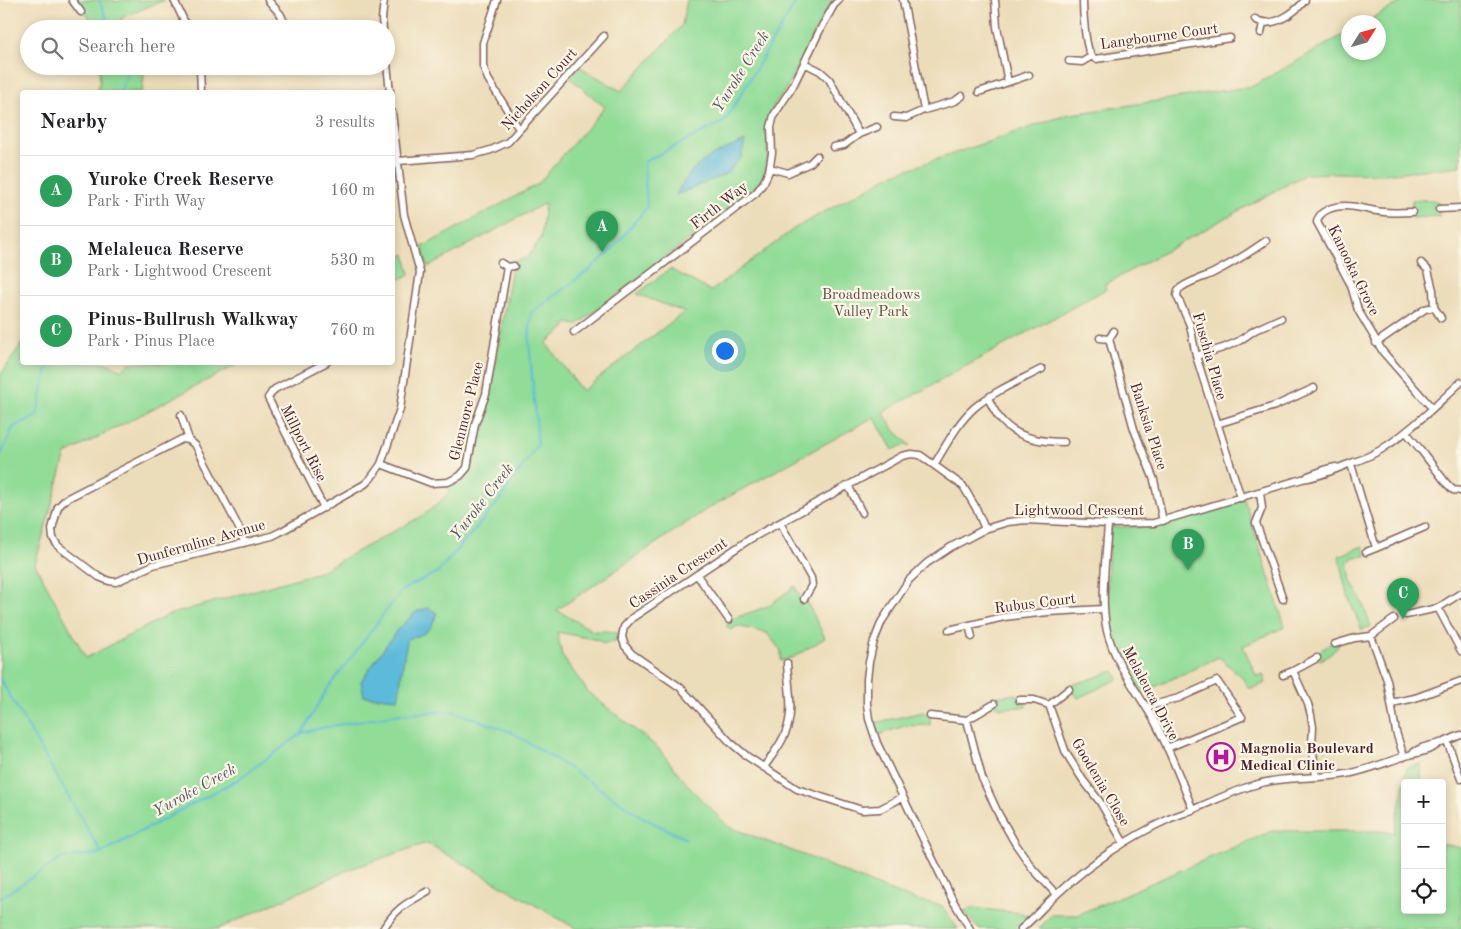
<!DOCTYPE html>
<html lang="en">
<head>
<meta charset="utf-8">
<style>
  :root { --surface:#fff; --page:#f6f6f6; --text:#202124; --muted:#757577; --line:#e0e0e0; --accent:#b5179e }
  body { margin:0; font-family:"Old Standard TT",serif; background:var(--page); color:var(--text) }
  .controls { position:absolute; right:15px; bottom:15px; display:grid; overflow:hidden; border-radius:5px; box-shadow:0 2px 8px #0003 }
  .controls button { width:45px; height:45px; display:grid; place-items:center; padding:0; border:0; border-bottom:1px solid var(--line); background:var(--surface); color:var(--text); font:25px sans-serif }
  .compass { position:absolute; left:1341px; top:15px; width:45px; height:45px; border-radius:50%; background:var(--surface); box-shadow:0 2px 8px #0003; rotate:53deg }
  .you { position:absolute; left:724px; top:350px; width:18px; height:18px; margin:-12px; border:4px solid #fff; border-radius:50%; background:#1a73e8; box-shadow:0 0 0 8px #1a73e833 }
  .badge { display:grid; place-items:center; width:32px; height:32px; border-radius:50%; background:var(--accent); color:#fff; font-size:16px; font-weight:700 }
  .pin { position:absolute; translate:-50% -41px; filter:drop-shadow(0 1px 2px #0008) }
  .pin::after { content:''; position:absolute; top:26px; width:18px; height:15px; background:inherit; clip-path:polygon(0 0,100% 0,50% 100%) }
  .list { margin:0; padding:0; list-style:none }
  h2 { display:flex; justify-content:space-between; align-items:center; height:65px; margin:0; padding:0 20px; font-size:21px }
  h2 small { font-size:16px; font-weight:400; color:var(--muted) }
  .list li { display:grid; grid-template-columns:32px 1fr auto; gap:15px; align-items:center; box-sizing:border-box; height:70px; padding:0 20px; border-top:1px solid var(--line) }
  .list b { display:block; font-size:19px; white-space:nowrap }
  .list p { margin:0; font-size:16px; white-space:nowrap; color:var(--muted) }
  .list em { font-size:16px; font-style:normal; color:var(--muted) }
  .icon { flex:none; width:28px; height:28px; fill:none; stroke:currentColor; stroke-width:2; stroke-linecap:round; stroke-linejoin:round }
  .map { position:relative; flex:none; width:1461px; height:929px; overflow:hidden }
  .search { position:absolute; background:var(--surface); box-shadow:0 2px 8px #0003; left:20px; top:20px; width:375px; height:55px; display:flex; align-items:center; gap:12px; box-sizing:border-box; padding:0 18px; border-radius:28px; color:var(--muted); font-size:19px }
  .panel { position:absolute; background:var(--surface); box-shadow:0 2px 8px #0003; left:20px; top:90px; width:375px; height:275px; border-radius:5px }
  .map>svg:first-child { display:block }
</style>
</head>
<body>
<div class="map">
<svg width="1461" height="929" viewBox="0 0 1461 929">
  <rect width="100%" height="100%" fill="#fcf5e5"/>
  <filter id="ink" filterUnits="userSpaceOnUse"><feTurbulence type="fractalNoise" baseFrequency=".02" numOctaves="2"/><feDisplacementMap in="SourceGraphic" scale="10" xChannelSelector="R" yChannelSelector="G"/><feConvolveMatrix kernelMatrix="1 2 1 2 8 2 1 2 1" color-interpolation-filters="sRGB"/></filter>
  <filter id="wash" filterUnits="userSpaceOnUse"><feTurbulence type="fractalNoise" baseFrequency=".0096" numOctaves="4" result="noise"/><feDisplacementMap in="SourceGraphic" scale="20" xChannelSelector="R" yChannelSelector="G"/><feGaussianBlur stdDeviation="1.12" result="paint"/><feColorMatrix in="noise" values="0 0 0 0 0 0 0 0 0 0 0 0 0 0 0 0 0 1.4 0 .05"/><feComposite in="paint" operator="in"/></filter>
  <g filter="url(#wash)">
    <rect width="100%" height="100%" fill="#ecddba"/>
    <path fill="#91dc97" stroke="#6e7e61" d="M77,0H114L115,2L124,0H165L121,18L125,29H91L89,17Z
      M687,0H833C815,26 804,57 788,85C783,95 774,102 770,113C767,122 767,131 768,140C769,164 767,174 751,192L577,325L568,323L566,324L565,328L546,343L582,391L684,312L637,294L670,269L711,291L795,228L891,175L1066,115L1253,86L1348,32V52H1378V22H1365L1405,0H1461V166L1383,174L1338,173L1306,174L1104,285L1106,289L883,412L894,430L910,445L901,446L893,450L874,417L710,507L557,610L593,631H607L618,633V640L603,644L598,640L557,632L562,656L589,693L658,748L691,789L729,827L811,858L882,888L916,900L941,905L958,929H577L427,843L350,869L218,929H0V376L22,343V362L106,363L122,370L129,363H240L66,454L35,564L86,658L168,615L319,572L422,516L438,504L449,492L448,486L461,481L468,472L474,454L475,438L489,399L513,262L527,258L541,238L545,203L428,267L422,247L538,184L605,107L570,78L580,67L621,91L682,25Z
      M99,66H141L144,75L142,92H97L100,81Z
      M1412,200H1432L1438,202L1439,216L1412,218Z
      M405,254L410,274L393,283V261Z
      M1244,499L1285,627L1243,646L1257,677L1263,674L1266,683L1249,689L1242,677L1219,657L1142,693C1130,673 1117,653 1111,630C1104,601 1109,558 1110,527H1154Z
      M1363,546L1366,556L1353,557L1348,563L1351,581L1359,595L1371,626L1362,630L1349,599L1339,556Z
      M795,586L799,595L808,604L825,638L794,657L781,661V651L767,633L737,626L731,630L727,627L729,620L768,606Z
      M1334,641L1338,647L1327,657L1320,660L1317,658L1316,654Z
      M1114,671L1118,679L1078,698L1068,687V685L1082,682Z
      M1017,694L1019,700L1025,703L1026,707L1000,708L994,704L993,697Z
      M923,712L930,716V725L904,726L878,735L874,723Z
      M1421,764V783H1405V910H1442V844L1461,848V929H1290V928L1273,926L1269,929H1039L1051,915H1077L1272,831H1380L1394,833L1407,767Z
      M971,908L1021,913L1030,917L1015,929H980L975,925L964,911Z"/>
    <path fill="#5cbada" stroke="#536c82" d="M745,141L741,158L726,174L676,195C681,186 686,177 694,169C707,155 728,149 745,141Z
      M429,608L437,613C430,633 427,633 408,639C402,660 402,678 398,699L364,696L361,681L397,630L417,611Z"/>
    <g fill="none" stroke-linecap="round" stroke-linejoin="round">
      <path stroke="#5cbada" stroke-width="2" d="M99,0L111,29
        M120,92L129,70L127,66
        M0,458L13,427L37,416L46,373L50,362
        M0,679L101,852
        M302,733L321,728L393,715L453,711L511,732L563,764L644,818L686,839
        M0,898L62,858L101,853L237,780L301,734L326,691L402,590L438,572L498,502L538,444L529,342L531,313L588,271L611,251L647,207L644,162L725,121L797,0"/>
    </g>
  </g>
  <g filter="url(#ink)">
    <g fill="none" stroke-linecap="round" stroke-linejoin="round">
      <defs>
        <path id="minor" d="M72,0L81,12
          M174,0L188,29
          M268,0L281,15L287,29
          M497,0L483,43V66L488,79L519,129
          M903,0L924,110
          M995,0L997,27L1008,82
          M1083,0C1083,11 1085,44 1090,53C1092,57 1092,57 1096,59L1230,38
          M1255,19C1271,30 1295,13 1305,0
          M383,29L382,19L384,0
          M1261,33L1263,23
          M386,55L390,92
          M1069,61L1082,62L1092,56
          M804,63L820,71L829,79L859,134
          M200,67L201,92
          M200,69L227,66
          M979,92L1029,75
          M894,117L906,118L924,110L955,101L962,96
          M833,147L844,145L859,134L877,127
          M398,161L473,155L491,150L508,142L604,36
          M770,168L788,173L810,163L817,156
          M1439,209L1461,208
          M1412,212C1403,212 1393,213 1384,212C1371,211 1358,206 1345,206C1335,206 1319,210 1317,222L1351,285L1358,310L1383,352L1432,408
          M501,263L507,267L514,266
          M1434,307L1441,318
          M574,332L756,193L764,182L769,171L772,153L771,127L774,115L793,86L820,30L834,5L839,0
          M1100,338L1109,339L1114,331
          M1109,339L1134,429L1154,480L1163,521
          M1376,343L1425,309L1434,307L1433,290L1428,270L1421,263
          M1196,356L1223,348L1239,341L1255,330L1281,318
          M988,398C992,406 996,415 1002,421C1017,438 1044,442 1064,442
          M181,415L189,440L196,446L241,532L244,543
          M1217,424L1275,406L1314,388
          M1406,432L1420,449L1447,484L1453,490L1461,491
          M189,440L182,439L66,499L58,507L52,529L53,538L58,546L99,577L109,581L116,582L153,565L272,536L280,532L365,484L371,478L381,464L400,409L420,272L404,215L392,112
          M381,464L431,483L448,482L460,476L467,468L475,424L486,394L507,267
          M1351,464L1376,548L1425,527
          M934,465C945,447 958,422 974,408C994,391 1019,381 1042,369
          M1308,476L1327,469L1336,467
          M848,485L862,513
          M1260,492L1262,508L1256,523L1283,599
          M1241,498L1196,356L1190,325L1177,296L1178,290C1188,281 1201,279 1213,273C1231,264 1249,253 1266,241
          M324,508L268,398L272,392L275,389L327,362
          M780,523L811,578L812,585L804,599
          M1108,524C1106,556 1100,600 1107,631C1115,664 1138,692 1155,722C1170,750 1181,781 1193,810
          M1366,552L1376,548
          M697,575L729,620
          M1438,608L1461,651
          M1406,615L1438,608L1461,593
          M969,625L972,637
          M949,630L1004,617L1048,612L1104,609
          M1371,636L1387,680L1396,732L1404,757
          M1335,644L1355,638L1371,636L1394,619
          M1293,671L1308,704L1311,715L1313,727L1312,744L1316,777
          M1283,675L1293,671L1317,658
          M1019,700H1034L1049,705L1069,689
          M1392,703L1415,698L1461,681
          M1049,705L1066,753L1083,780L1100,802L1124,843
          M1146,707L1179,698L1217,681L1242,717L1167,748
          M930,716L967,720L994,704
          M967,720L982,778L998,813L1015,843L1033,869L1056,894
          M1447,741L1461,779
          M1410,755C1420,746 1430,746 1441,743C1448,741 1455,737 1461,735
          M764,767C771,757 780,746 785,734C795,712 788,686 787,663
          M903,797L880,809L862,810L797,789L748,757L730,742L681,688L632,654L625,646L622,637L624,627L632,618L750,539L902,456L911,454L920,455L963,486L976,508L985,529
          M383,929C396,908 407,903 428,891
          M970,929L952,899L877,743L869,719L867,704V679L869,662L874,641L882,621L909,580L927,563L951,547L985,529L1008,522L1026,520L1108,524L1154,523L1302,479C1319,477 1331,471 1346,465C1361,460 1376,454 1388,445C1415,427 1438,403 1461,382
          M1021,929C1034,918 1044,906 1056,895C1088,865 1129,837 1169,819C1177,815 1186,813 1194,809C1214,801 1233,791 1254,785C1284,776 1316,779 1347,774C1369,770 1388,761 1409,755C1421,752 1430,751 1440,743"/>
      </defs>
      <use href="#minor" stroke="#83625d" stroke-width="9"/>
      <use href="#minor" stroke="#fff" stroke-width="6"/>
    </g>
  </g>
  <defs>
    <symbol id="hospital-ring" viewBox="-11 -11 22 22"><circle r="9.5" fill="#fcf5e5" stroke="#b5179e" stroke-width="1.5"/><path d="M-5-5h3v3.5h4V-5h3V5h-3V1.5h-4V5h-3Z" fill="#b5179e"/></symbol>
  </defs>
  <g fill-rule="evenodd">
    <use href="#hospital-ring" x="1205" y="741" width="32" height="32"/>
  </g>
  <g text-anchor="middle" stroke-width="4.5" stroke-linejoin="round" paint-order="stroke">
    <g font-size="15" fill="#4a1f2b" stroke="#fcf5e5">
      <text transform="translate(1159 36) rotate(-8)" y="5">Langbourne Court</text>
      <text transform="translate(539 89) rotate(-48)" y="5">Nicholson Court</text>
      <text transform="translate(719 205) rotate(-38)" y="5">Firth Way</text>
      <text transform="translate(1354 270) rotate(64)" y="5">Kanooka Grove</text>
      <text transform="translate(1210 356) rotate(74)" y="5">Fuschia Place</text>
      <text transform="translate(466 411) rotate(-76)" y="5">Glenmore Place</text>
      <text transform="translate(1149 426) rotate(72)" y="5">Banksia Place</text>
      <text transform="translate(304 443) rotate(63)" y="5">Millport Rise</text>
      <text x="1079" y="515">Lightwood Crescent</text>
      <text transform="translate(201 542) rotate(-16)" y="5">Dunfermline Avenue</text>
      <text transform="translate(678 573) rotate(-34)" y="5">Cassinia Crescent</text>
      <text transform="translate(1035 603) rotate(-7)" y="5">Rubus Court</text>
      <text transform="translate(1151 693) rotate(62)" y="5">Melaleuca Drive</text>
      <text transform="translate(1101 782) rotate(59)" y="5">Goodenia Close</text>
    </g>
    <g font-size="15" fill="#5c4e46" stroke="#fcf5e5">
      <text x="871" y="299">Broadmeadows<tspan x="871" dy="17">Valley Park</tspan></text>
    </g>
    <g font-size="15" font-weight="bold" fill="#4a1f2b" stroke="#fcf5e5" text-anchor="start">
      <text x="1240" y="753">Magnolia Boulevard<tspan x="1240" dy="17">Medical Clinic</tspan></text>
    </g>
    <g font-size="16" font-style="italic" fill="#505568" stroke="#fcf5e5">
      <text transform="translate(740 71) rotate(-58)" y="6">Yuroke Creek</text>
      <text transform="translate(481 501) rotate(-52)" y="6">Yuroke Creek</text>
      <text transform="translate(194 789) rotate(-29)" y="6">Yuroke Creek</text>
    </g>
  </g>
</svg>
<div class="controls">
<button>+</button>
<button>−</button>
<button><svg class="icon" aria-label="locate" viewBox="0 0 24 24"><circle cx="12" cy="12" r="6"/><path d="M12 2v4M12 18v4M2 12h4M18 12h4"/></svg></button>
</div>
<svg class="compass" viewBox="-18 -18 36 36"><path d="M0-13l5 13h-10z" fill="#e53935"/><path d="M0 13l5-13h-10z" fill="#757577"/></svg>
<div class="you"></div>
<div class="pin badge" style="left:602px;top:252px;background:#2e9e5b">A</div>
<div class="pin badge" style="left:1188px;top:570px;background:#2e9e5b">B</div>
<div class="pin badge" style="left:1403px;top:619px;background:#2e9e5b">C</div>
<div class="search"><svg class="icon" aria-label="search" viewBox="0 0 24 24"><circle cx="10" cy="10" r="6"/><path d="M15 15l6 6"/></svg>Search here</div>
<section class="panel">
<h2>Nearby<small>3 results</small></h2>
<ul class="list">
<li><span class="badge" style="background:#2e9e5b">A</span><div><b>Yuroke Creek Reserve</b><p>Park · Firth Way</p></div><em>160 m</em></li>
<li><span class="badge" style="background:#2e9e5b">B</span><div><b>Melaleuca Reserve</b><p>Park · Lightwood Crescent</p></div><em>530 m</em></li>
<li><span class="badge" style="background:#2e9e5b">C</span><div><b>Pinus-Bullrush Walkway</b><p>Park · Pinus Place</p></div><em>760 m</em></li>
</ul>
</section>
</div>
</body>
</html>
